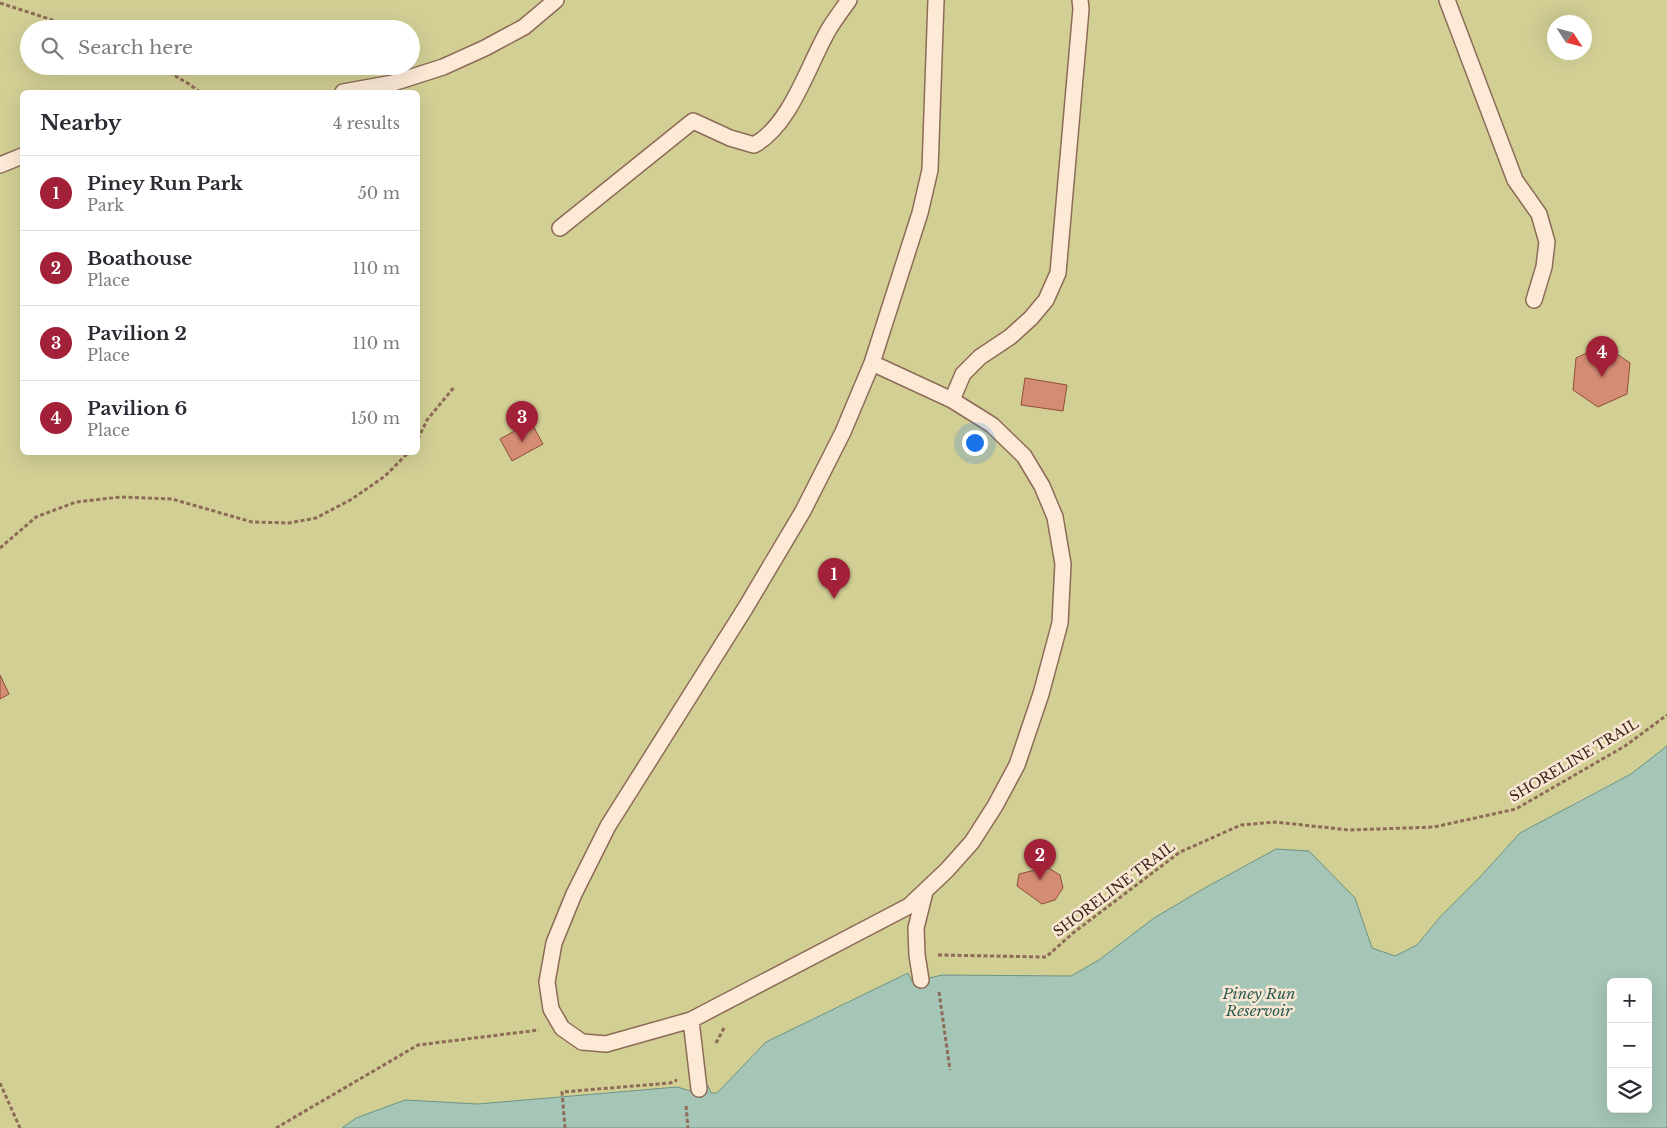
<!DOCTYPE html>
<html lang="en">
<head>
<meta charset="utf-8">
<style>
  :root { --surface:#fff; --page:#f7f7f7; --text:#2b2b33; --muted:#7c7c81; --line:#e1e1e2; --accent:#a32138 }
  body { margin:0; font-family:"Libre Baskerville",serif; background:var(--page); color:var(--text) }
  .controls { position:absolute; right:15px; bottom:15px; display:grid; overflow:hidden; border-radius:8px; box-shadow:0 5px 20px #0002 }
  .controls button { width:45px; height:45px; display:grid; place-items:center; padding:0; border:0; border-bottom:1px solid var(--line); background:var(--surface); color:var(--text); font:25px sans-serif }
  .compass { position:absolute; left:1547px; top:15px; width:45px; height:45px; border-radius:50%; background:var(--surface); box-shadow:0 5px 20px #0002; rotate:126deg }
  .you { position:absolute; left:974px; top:442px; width:18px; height:18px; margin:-12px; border:4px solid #fff; border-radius:50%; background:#1a73e8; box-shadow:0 0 0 8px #1a73e833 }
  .badge { display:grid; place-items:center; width:32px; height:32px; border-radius:50%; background:var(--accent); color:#fff; font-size:16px; font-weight:700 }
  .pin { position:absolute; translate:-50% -41px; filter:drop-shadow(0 1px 2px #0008) }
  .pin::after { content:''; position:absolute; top:26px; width:18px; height:15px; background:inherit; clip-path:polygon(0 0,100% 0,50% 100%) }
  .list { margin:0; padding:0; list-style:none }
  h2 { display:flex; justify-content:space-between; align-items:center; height:65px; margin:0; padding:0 20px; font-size:21px }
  h2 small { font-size:16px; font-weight:400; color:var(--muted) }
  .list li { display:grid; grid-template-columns:32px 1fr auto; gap:15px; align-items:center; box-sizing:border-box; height:75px; padding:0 20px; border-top:1px solid var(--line) }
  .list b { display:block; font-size:19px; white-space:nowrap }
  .list p { margin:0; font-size:16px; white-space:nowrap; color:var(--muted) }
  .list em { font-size:16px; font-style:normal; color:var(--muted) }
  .icon { flex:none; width:28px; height:28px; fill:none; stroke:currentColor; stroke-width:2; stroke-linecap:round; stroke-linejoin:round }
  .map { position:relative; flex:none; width:1667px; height:1128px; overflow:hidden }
  .search { position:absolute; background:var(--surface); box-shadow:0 5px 20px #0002; left:20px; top:20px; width:400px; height:55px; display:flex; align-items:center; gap:12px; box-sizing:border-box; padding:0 18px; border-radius:28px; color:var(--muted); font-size:19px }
  .panel { position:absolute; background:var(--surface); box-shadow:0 5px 20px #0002; left:20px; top:90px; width:400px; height:365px; border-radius:8px }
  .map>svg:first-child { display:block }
</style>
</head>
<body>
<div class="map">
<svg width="1667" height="1128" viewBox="0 0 1667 1128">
  <rect width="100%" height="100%" fill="#f2dcc2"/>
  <path fill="#d2cf95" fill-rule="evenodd" d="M0,0H1667V746L1631,774L1574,803L1481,876L1440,917L1417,945L1394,956L1372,948L1355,898L1276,849L1203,889L1154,918L1099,960L1071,976L942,975L912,982L908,973L766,1042L717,1093L691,1091L677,1087L478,1104L405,1100L356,1118L342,1128H0ZM1554,22H1584V52H1554ZM29,29H411V66H29ZM22,92H418V452H22Z"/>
  <path fill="#a5c5b6" stroke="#6a9483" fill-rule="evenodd" d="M1667,746V1128H342L356,1118L405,1100L478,1104L677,1087L691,1091L708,1086L711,1093H717L766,1042L908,973L912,982L942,975L1071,976L1099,960L1154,918L1203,889L1276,849L1309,851L1355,898L1372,948L1395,956L1417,945L1440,917L1481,876L1520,833L1631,774ZM1611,982H1648V1109H1611Z"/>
  <path fill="#d48c74" stroke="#904e3a" d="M1604,345L1630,363L1627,394L1598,407L1573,390L1576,358Z
    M1025,378L1067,385L1063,411L1021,405Z
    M531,422L543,444L512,461L500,439Z
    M0,675L9,694L0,699Z
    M1047,867L1060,875L1063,888L1055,900L1042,904L1017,886L1019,874Z"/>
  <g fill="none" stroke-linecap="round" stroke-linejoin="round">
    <defs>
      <path id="service" d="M1447,0L1515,180L1539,214L1547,242L1544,267L1534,300
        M343,92L393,83L443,67L485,48L524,27L556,0
        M0,165L22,156
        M560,228L693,121L730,138L754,145C791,125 808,65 829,29C835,19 842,10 849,0
        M872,363L952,400L992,425L1024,456L1042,486L1055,517L1063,564L1060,623L1041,694L1017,765L995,806L972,842L947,870L909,906L691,1020L606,1044L582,1042L562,1028L551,1009L547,982L554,943L574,894L608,826L746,607L803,511L843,432L872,363L920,213L930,170L936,0
        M952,400L963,374L980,357L1010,337L1031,318L1046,300L1058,273L1081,9L1080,0
        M921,980L917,955L916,928L925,892
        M691,1020L699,1089"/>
    </defs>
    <use href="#service" stroke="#8e6b57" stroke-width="18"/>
    <path stroke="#8e6b57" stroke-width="3" stroke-dasharray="4 2.5" stroke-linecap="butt" d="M0,3L80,29
      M158,66L189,84L200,92
      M418,439L427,420L455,386
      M0,548L36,517L76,502L121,497L172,499L252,522L289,523L316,518L352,499L385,476L409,452
      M938,955L1046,957L1073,933L1180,852L1241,825L1275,822L1349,830L1434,827L1516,809L1625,746L1667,715
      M939,992L950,1070
      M716,1043L724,1028
      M0,1083L20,1128
      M686,1106L688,1128
      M276,1128L418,1045L539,1030
      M565,1128L562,1092L670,1083L677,1080"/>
    <use href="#service" stroke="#fcead6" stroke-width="15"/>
  </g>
  <g text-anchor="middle" stroke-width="5" stroke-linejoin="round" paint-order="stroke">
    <g font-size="14" fill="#3d271d" stroke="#f9e7d3">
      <text transform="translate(1574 760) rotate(-31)" y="5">SHORELINE TRAIL</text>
      <text transform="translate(1114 889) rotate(-37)" y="5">SHORELINE TRAIL</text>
    </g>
    <g font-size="15" font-style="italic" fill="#2b5e52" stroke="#f9e7d3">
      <text x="1259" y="999">Piney Run<tspan x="1259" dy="17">Reservoir</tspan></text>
    </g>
  </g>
</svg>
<div class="controls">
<button>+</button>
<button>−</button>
<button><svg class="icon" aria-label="layers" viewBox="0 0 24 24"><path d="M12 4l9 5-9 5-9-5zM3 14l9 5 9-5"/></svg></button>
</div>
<svg class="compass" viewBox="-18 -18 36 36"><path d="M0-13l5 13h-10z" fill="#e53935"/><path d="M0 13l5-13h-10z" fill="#7c7c81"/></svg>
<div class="you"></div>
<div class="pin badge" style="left:834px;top:599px">1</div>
<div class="pin badge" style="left:1040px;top:880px">2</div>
<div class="pin badge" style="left:522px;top:442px">3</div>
<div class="pin badge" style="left:1602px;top:377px">4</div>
<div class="search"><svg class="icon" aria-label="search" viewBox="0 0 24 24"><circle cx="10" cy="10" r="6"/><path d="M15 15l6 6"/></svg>Search here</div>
<section class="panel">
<h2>Nearby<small>4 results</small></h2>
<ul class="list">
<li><span class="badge">1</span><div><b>Piney Run Park</b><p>Park</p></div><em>50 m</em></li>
<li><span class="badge">2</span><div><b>Boathouse</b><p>Place</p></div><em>110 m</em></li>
<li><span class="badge">3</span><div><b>Pavilion 2</b><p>Place</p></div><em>110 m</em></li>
<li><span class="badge">4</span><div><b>Pavilion 6</b><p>Place</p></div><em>150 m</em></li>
</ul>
</section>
</div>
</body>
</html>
